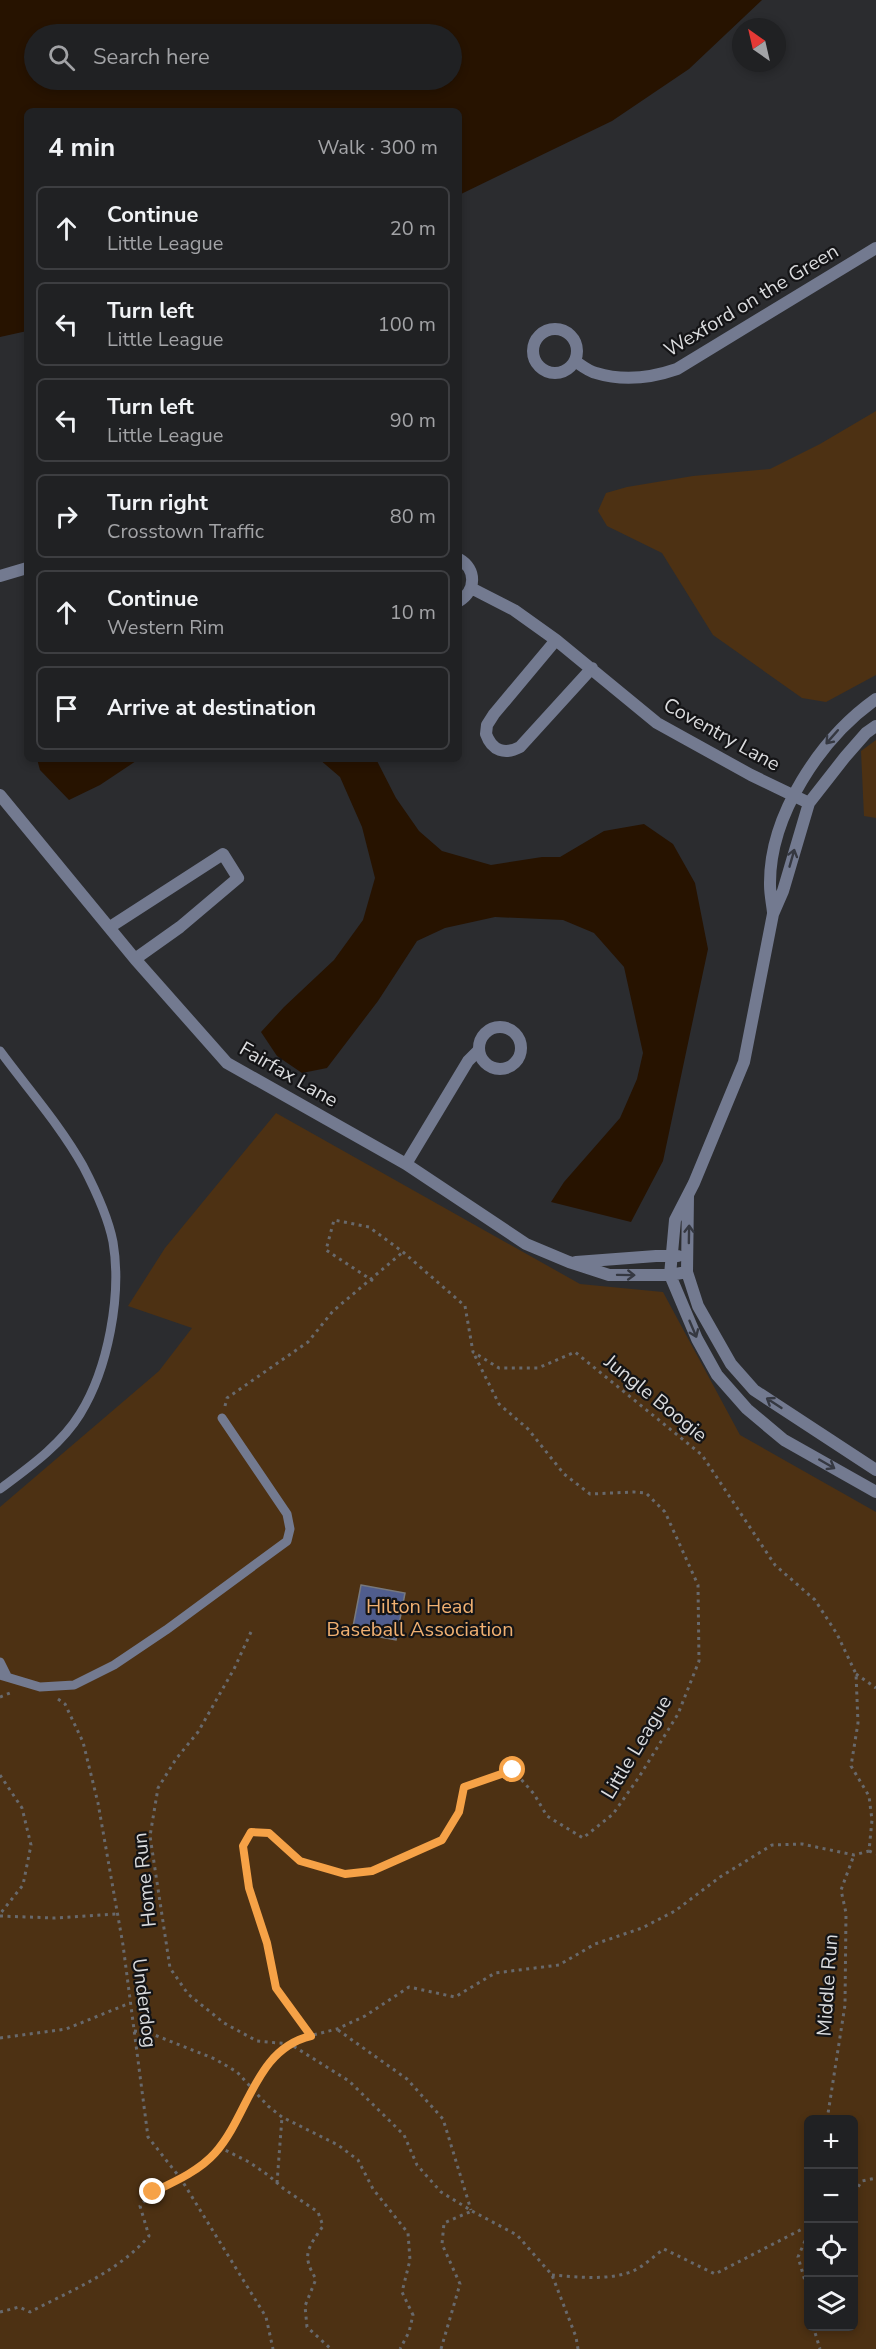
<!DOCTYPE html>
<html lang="en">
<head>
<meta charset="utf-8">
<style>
  :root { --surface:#202123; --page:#28292b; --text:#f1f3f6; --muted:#a2a3a6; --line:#3d3e41 }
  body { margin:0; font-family:"Nunito Sans",sans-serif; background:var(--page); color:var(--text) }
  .controls { position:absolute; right:18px; bottom:18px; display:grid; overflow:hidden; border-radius:9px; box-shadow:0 3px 9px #0003 }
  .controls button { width:54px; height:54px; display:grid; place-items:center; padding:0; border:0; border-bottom:2px solid var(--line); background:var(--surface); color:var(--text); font:30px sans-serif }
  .compass { position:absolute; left:732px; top:18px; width:54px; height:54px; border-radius:50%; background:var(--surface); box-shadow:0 3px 9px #0003; rotate:326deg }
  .stop { position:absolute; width:18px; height:18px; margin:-14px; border:4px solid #f6a247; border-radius:50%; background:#fff }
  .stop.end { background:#f6a247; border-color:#fff; box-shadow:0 2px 6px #0008 }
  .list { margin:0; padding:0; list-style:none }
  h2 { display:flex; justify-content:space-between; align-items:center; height:78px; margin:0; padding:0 24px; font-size:26px }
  h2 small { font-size:20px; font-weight:400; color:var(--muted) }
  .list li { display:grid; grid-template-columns:39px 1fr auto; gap:18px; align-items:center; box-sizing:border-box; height:84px; margin:0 12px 12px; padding:0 12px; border:2px solid var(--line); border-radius:9px }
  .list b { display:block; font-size:22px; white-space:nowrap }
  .list p { margin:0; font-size:20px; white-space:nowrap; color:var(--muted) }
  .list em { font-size:20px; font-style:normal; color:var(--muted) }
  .icon { flex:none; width:33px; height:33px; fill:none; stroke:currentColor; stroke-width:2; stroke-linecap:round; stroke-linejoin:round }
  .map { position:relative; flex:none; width:876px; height:2349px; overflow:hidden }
  .search { position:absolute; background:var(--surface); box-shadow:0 3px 9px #0003; left:24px; top:24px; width:438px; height:66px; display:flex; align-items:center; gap:15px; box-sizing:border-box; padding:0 21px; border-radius:33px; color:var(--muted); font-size:22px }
  .panel { position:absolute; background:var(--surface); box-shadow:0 3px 9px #0003; left:24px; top:108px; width:438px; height:654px; border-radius:9px }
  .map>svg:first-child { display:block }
</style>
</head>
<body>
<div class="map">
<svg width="876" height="2349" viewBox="0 0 876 2349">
  <rect width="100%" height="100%" fill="#2b2c2f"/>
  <path fill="#4d3113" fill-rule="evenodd" d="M876,411V675L826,702L802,698L713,635L662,553L607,526L598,511L606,493L627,487L693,476L770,469L820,444Z
    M876,740V818L864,816L861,751Z
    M276,1113L580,1284L663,1292L740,1435L876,1512V2349H0V1507L159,1371L192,1328L128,1306L165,1248ZM808,2120H854V2326H808Z"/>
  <path fill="#271300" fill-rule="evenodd" d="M0,0H762L689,69L612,121L459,195V111H27V331L0,337ZM34,34H452V80H34Z
    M37,759H139L100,785L69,800L40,770Z
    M319,759H376L396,798L419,831L442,851L491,865L542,857H560L604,831L644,824L673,844L695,883L708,949L663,1161L631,1222L551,1202L564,1182L620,1118L637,1079L643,1053L624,967L594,933L563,920L495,917L445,928L417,941L378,1001L327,1068L302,1073L277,1056L261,1032L284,1007L334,960L363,920L375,878L362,827L340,777Z"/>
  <path fill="#505d8d" stroke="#78797d" stroke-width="1.5" d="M361,1585L405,1593L396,1640L352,1632Z"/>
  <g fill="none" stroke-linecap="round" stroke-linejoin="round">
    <path stroke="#68696c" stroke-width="3" stroke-dasharray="3 4.5" stroke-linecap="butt" d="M373,1281L326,1250L334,1220L369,1227L403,1252L465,1306L473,1352L499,1368H538L575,1352L702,1455L775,1565L815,1600L837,1634L856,1674L858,1723L851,1766L869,1796L872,1820L869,1851
      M225,1406L227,1398L308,1342L333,1311L403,1252
      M251,1632L234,1669L198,1732L176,1759L158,1788L150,1836L170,1968L188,1994L224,2023L257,2041L290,2044L349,2081L404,2135L417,2165L441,2192L472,2211L517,2235L552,2275L576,2337L578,2349
      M856,1674L876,1688
      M0,1697L10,1693
      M58,1699L65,1704L83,1742L98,1803L123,1945L148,2137L181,2179L266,2317L273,2349
      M0,1775L22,1808L31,1845L23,1885L0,1914
      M869,1851L876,1854
      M0,1916L55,1918L117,1914
      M338,2030L407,2079L443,2119L471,2210
      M134,2031L147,2032L215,2059L237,2072L268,2106L282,2117L338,2145L358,2160L373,2189L408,2233L410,2260L402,2292L413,2315L409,2332L400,2349
      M311,2036L276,1988L267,1943L249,1888L243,1846L251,1832L269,1834L300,1861L345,1874L372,1871L442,1841L459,1812L464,1787L513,1770L534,1794L547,1816L583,1838L613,1814L639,1777L678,1714L699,1661L698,1585L665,1512L646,1493L634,1492L590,1494L564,1474L528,1429L499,1404L473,1352
      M0,2038L66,2029L130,2003
      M827,2120L845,2005L846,1913L841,1890L854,1855
      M219,2147L249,2162L268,2175L284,2189L318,2212L323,2226C308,2248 301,2255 316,2279L305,2306L307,2327L331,2349
      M277,2183L282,2117
      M854,2193L862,2181L876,2178
      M808,2234L798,2257L808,2291
      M552,2275C577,2277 609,2281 633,2271C644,2266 654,2256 664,2249L715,2274L808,2226
      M0,2312L19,2307L30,2312C72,2290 118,2272 149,2236L140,2206L153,2192L181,2179L214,2154L275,2055L297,2039L337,2029L365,2016L409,1987L455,1997L495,1973L559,1965L595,1944L642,1928L675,1911L720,1877L772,1845L802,1844L854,1855L869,1851
      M813,2326L820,2349
      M441,2349L460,2284L442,2244L444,2223L472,2211"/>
    <path stroke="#737a90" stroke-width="9" d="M0,1051C28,1089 60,1125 83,1166C95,1189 108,1216 113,1242C122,1295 108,1369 80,1414C61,1445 28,1468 0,1489
      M0,1662L7,1676
      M0,1675L40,1687L74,1685L114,1665L166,1630L287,1541L290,1529L287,1514L222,1418"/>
    <path stroke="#737a90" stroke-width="12" d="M533 351a22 22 0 1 1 44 0a22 22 0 1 1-44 0Z
      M575,361C581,365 588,371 596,373C622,381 651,378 677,369L876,248
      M459,559C477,569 476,591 459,601
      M0,576L27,568
      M471,588L514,610L556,640L657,723L751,775L809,803
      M556,640L494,714L487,725L486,734C492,751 505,755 520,747L592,668
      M876,726L866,733L845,757L809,803L783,891L773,914L744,1062L694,1183L675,1220L670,1275L697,1339L717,1375L747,1409L784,1440L876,1492
      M0,795L135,959L227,1063L406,1164L526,1244L569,1262L609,1275H670L687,1272
      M773,912C772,903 770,894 770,885C769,815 821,738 876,699
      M110,927L223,854L238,878L180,927L135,959
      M479 1048a21 21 0 1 1 42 0a21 21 0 1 1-42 0Z
      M406,1164L468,1061L479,1050
      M688,1196L687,1272L698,1306L731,1364L754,1390L876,1470
      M576,1262L656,1256H678"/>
  </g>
  <defs><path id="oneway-shaft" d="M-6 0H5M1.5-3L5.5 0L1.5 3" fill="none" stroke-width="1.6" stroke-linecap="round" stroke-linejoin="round" transform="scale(1.5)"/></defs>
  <g stroke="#353841">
    <use href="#oneway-shaft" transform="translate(832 737) rotate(131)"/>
    <use href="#oneway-shaft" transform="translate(792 858) rotate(-74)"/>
    <use href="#oneway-shaft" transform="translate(689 1234) rotate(-89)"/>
    <use href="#oneway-shaft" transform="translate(626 1275) rotate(1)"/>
    <use href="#oneway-shaft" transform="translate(693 1329) rotate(67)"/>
    <use href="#oneway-shaft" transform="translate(774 1403) rotate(-147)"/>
    <use href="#oneway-shaft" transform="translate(827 1464) rotate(30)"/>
  </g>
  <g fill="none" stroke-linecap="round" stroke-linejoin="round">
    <path stroke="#f6a247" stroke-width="8" d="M153,2192C174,2182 199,2171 215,2153C249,2115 255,2049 311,2036L276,1988L267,1943L249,1888L243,1846L251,1832L269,1833L300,1861L345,1874L372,1871L442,1840L459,1812L464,1787L513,1770"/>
  </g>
  <g text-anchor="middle" stroke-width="4.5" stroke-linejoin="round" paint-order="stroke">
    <g font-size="20" fill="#dadbdd" stroke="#141416">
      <text transform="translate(751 300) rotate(-31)" y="7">Wexford on the Green</text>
      <text transform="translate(722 734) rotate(29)" y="7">Coventry Lane</text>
      <text transform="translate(289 1074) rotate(30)" y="7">Fairfax Lane</text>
      <text transform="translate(656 1398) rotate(39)" y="7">Jungle Boogie</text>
      <text transform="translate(636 1747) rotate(-59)" y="7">Little League</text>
      <text transform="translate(144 1880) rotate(-96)" y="7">Home Run</text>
      <text transform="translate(827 1985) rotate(-86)" y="7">Middle Run</text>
      <text transform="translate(145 2003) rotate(83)" y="7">Underdog</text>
    </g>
    <g font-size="20" fill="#f0b071" stroke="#141416">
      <text x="420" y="1613">Hilton Head<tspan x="420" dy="23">Baseball Association</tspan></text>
    </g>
  </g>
</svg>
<div class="controls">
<button>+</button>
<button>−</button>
<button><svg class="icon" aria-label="locate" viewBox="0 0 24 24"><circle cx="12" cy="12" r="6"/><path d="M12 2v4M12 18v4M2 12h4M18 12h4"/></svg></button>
<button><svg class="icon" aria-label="layers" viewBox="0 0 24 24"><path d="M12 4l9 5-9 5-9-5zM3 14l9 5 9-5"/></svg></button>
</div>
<svg class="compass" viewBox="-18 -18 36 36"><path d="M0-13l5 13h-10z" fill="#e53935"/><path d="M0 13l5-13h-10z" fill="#a2a3a6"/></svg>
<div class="stop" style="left:513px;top:1770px"></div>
<div class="stop end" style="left:153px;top:2192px"></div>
<div class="search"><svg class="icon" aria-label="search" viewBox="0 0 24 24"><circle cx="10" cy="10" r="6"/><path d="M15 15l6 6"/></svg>Search here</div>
<section class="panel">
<h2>4 min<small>Walk · 300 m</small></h2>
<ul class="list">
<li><svg class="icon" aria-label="ahead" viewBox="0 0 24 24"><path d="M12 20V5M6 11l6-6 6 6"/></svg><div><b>Continue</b><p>Little League</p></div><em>20 m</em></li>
<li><svg class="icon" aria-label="left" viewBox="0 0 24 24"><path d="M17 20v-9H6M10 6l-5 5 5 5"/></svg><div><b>Turn left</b><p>Little League</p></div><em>100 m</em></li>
<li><svg class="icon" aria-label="left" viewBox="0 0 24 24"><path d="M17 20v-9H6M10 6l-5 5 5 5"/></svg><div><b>Turn left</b><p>Little League</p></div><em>90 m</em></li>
<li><svg class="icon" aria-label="right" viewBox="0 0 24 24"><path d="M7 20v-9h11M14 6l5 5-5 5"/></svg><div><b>Turn right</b><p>Crosstown Traffic</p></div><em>80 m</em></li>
<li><svg class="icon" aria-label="ahead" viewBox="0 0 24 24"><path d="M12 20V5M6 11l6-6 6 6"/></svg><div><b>Continue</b><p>Western Rim</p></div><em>10 m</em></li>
<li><svg class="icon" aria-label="arrive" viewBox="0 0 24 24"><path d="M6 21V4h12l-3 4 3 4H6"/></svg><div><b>Arrive at destination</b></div></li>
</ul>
</section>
</div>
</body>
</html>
